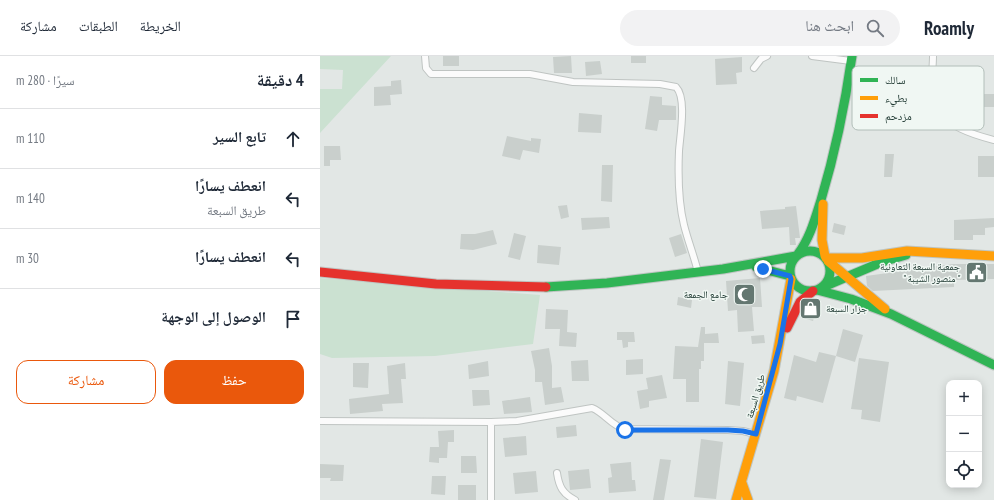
<!DOCTYPE html>
<html lang="ar">
<head>
<meta charset="utf-8">
<style>
  :root { --surface:#fff; --page:#f2f2f3; --text:#1f2937; --muted:#747a83; --line:#e0e1e3; --accent:#ea580c }
  body { margin:0; font-family:"PT Sans Narrow","Noto Naskh Arabic",sans-serif; background:var(--page); color:var(--text); direction:rtl }
  .controls { position:absolute; right:12px; bottom:12px; display:grid; overflow:hidden; border-radius:8px; box-shadow:0 2px 10px #0003 }
  .controls button { width:36px; height:36px; display:grid; place-items:center; padding:0; border:0; border-bottom:1px solid var(--line); background:var(--surface); color:var(--text); font:20px sans-serif }
  .stop { position:absolute; width:12px; height:12px; margin:-9px; border:3px solid #1a73e8; border-radius:50%; background:#fff }
  .stop.end { background:#1a73e8; border-color:#fff; box-shadow:0 1px 4px #0008 }
  .list { margin:0; padding:0; list-style:none }
  h2 { display:flex; justify-content:space-between; align-items:center; height:52px; margin:0; padding:0 16px; font-size:17px }
  h2 small { font-size:13px; font-weight:400; color:var(--muted) }
  .list li { display:grid; grid-template-columns:26px 1fr auto; gap:12px; align-items:center; box-sizing:border-box; height:60px; padding:0 16px; border-top:1px solid var(--line) }
  .list b { display:block; font-size:15px; white-space:nowrap }
  .list p { margin:0; font-size:13px; white-space:nowrap; color:var(--muted) }
  .list em { font-size:13px; font-style:normal; color:var(--muted) }
  .actions { display:flex; gap:8px; padding:12px 16px }
  .actions a { flex:1; padding:9px 0; border:1px solid var(--accent); border-radius:12px; text-align:center; font-size:14px; color:var(--accent) }
  .actions .main { background:var(--accent); color:#fff }
  .icon { flex:none; width:22px; height:22px; fill:none; stroke:currentColor; stroke-width:2; stroke-linecap:round; stroke-linejoin:round }
  .map { position:relative; flex:none; width:674px; height:444px; overflow:hidden; direction:ltr }
  header { display:flex; align-items:center; gap:24px; box-sizing:border-box; height:56px; padding:0 20px; background:var(--surface); border-bottom:1px solid var(--line) }
  header strong { font-size:19px }
  nav { display:flex; gap:22px; margin-inline-start:auto; font-size:14px }
  .search { width:280px; height:36px; background:var(--page); display:flex; align-items:center; gap:10px; box-sizing:border-box; padding:0 14px; border-radius:22px; color:var(--muted); font-size:15px }
  main { display:flex }
  aside { flex:1; background:var(--surface) }
  .map>svg:first-child { display:block }
</style>
</head>
<body>
<header>
<strong>Roamly</strong>
<div class="search"><svg class="icon" aria-label="search" viewBox="0 0 24 24"><circle cx="10" cy="10" r="6"/><path d="M15 15l6 6"/></svg>ابحث هنا</div>
<nav><a>الخريطة</a><a>الطبقات</a><a>مشاركة</a></nav>
</header>
<main>
<div class="map">
<svg width="674" height="444" viewBox="0 0 674 444">
  <rect width="100%" height="100%" fill="#e2e7e5"/>
  <path fill="#cbe1d1" d="M0,0H71L0,77V33H22L23,14L0,13Z
    M0,222L220,239L213,288L115,300L12,302L0,298Z"/>
  <path fill="#c9cfcc" d="M123,0H139V10H123Z
    M251,0L252,17H234L233,1Z
    M311,0H326V7H311Z
    M422,1V16L416,17L417,28L396,29L395,3Z
    M280,5L282,18L266,20L265,6Z
    M81,24L82,38L70,39L71,49L54,50V31L71,30V25Z
    M664,38H674V51H664Z
    M330,40L342,41V49L356,50V64H339L337,75L325,73Z
    M259,57L282,59L281,77L258,76Z
    M187,80L211,85V82L221,83L219,97L203,94L200,104L182,100Z
    M4,90H20L21,104H10V110H4Z
    M565,98H574L572,121H564Z
    M658,100H674V121H658Z
    M282,109H293L292,146L281,145Z
    M247,149L249,161L241,163L238,150Z
    M476,150L480,182H475L476,189H470L469,171L442,173L440,155L465,153V151Z
    M289,161L290,172L262,174L261,162Z
    M674,162V171L665,172V179H653V184H634V164Z
    M514,167L526,170L524,179L512,176Z
    M173,174L177,188L153,194L140,193L141,178H155Z
    M194,177L206,180L200,204L188,201Z
    M361,178L367,197L355,201L349,182Z
    M218,189L241,191L239,209L217,207Z
    M633,208H674V223L634,224V231L553,235L547,230L546,220Z
    M440,222L442,251H432L434,275L418,276L417,254L408,255L406,225Z
    M358,241L372,244L371,252L357,249Z
    M490,246L498,248L493,265L483,262L487,248Z
    M226,253L248,254L247,276L257,277L256,291L239,290L240,273H225Z
    M381,271H385V278L398,277L399,287H384V305H381V313H379V346H366V323H353L355,290L378,291Z
    M523,273L543,279L535,306L516,300Z
    M297,276H314L315,286H308V291L303,292L302,284H297Z
    M444,279L445,287L432,288L431,280Z
    M229,292L232,310V332L241,331L244,346L225,349L222,326H215V314L211,295Z
    M499,296L516,300L503,347L477,340L476,345L464,342L474,299L496,306Z
    M539,302L569,306L560,366L541,363L542,354L531,353Z
    M323,303V318L306,319V304Z
    M268,304L269,325H252L251,305Z
    M168,305L169,320L149,323L148,309Z
    M408,305L424,307L420,350L405,348Z
    M33,307H49L48,332L33,331Z
    M85,307L86,323H81L83,347L62,348L63,355L30,358L29,343L69,338L67,310Z
    M342,319L347,342L329,345V351L320,353L317,335L328,333L326,322Z
    M152,334H169L170,349L153,350Z
    M210,341L212,356L184,358L182,345Z
    M256,369L257,380L237,382L236,371Z
    M134,374V386H128L127,402H119V407L109,406L110,391H119L118,375Z
    M206,380L207,399L185,401L183,382Z
    M381,383L403,386L396,443L374,441Z
    M141,400H156L157,417H141Z
    M340,403L351,404L344,444H333Z
    M311,406L312,424H315L316,435L289,437L288,422L292,421L290,408Z
    M0,408L24,409L23,425H10L11,422H0Z
    M269,413L271,432L250,434L248,415Z
    M216,415L218,436L195,438L193,417Z
    M112,420H126L125,439L111,438Z
    M138,429H156V444H138Z"/>
  <g fill="none" stroke-linecap="round" stroke-linejoin="round">
    <defs>
      <path id="street" d="M105,0L106,12L111,18H210L253,26L340,28L356,31C367,42 360,80 359,95C358,119 358,145 364,169C368,185 374,200 378,216
        M492,0L531,5
        M613,0C613,15 609,35 615,49C624,70 654,79 674,84
        M434,12L441,3L447,0
        M0,365L171,366L197,365L272,352C285,357 291,370 305,373L408,374L423,375L435,378
        M237,417C239,431 243,438 255,444
        M171,444V366"/>
      <path id="fast" d="M470 215a20 20 0 1 1 40 0a20 20 0 1 1-40 0Z
        M478,198C490,182 495,163 501,144C515,97 525,49 532,0
        M436,211L470,220
        M226,231L287,227L403,213L476,200
        M503,231L562,206L586,199
        M497,234L531,243L571,258L674,309"/>
      <path id="slow" d="M503,148L502,184L505,200
        M506,202H542L587,195L674,200
        M508,205L565,253
        M422,427L428,444
        M416,444L454,315L471,223"/>
      <path id="jam" d="M0,216L116,228L226,231
        M467,272L480,246L493,235"/>
    </defs>
    <use href="#street" stroke="#bfc4c2" stroke-width="8"/>
    <use href="#fast" stroke="#bec5c2" stroke-width="11"/>
    <use href="#slow" stroke="#bec5c2" stroke-width="11"/>
    <use href="#jam" stroke="#bec5c2" stroke-width="11"/>
    <use href="#street" stroke="#fbfbfb" stroke-width="6"/>
    <use href="#fast" stroke="#30b455" stroke-width="9"/>
    <use href="#slow" stroke="#ff9f0a" stroke-width="9"/>
    <use href="#jam" stroke="#e5322d" stroke-width="9"/>
  </g>
  <g fill="none" stroke-linecap="round" stroke-linejoin="round">
    <path stroke="#1a73e8" stroke-width="5" d="M305,374H408L423,375L436,378L460,288L471,223L470,220L443,213"/>
  </g>
  <defs>
    <symbol id="civic-square" viewBox="-11 -11 22 22"><rect x="-9" y="-9" width="18" height="18" rx="4" fill="#647771" stroke="#f0f7f3"/><path d="M-.6-6.5H3V-4.5H.6V-3L4-1V1h2V6H-6V1h2V-1L-.6-3ZM-1.2 2.5V6h2.4V2.5Z" fill="#fff"/></symbol>
    <symbol id="mosque-square" viewBox="-11 -11 22 22"><rect x="-9" y="-9" width="18" height="18" rx="4" fill="#647771" stroke="#f0f7f3"/><path d="M3.5-4.9A6 6 0 1 0 3.5 4.9A5 5 0 1 1 3.5-4.9Z" fill="#fff"/></symbol>
    <symbol id="shop-square" viewBox="-11 -11 22 22"><rect x="-9" y="-9" width="18" height="18" rx="4" fill="#647771" stroke="#f0f7f3"/><path d="M-5-2.5h2.3a2.7 3.5 0 0 1 5.4 0H5L5.5 6h-11ZM-1.5-2.5h3a1.5 2.3 0 0 0-3 0Z" fill="#fff"/></symbol>
  </defs>
  <g fill-rule="evenodd">
    <use href="#civic-square" x="644" y="204" width="25" height="25"/>
    <use href="#mosque-square" x="412" y="226" width="25" height="25"/>
    <use href="#shop-square" x="478" y="240" width="25" height="25"/>
  </g>
  <g text-anchor="middle" stroke-width="3" stroke-linejoin="round" paint-order="stroke">
    <g font-size="10" fill="#203a33" stroke="#f0f7f3" text-anchor="end">
      <text x="640" y="214">جمعية السبعة التعاونية<tspan x="640" dy="12">" منصور الشيبة "</tspan></text>
      <text x="408" y="242">جامع الجمعة</text>
      <text x="506" y="256" text-anchor="start">جزار السبعة</text>
    </g>
    <g font-size="10" fill="#203a33" stroke="#f0f7f3">
      <text transform="translate(435 340) rotate(-74)" y="4">طريق السبعة</text>
    </g>
  </g>
  <rect x="532" y="10" width="132" height="64" rx="6" fill="#f0f7f3" stroke="#b2beb9" stroke-width="1"/>
  <rect x="540" y="22" width="18" height="4" fill="#30b455"/>
  <rect x="540" y="40" width="18" height="4" fill="#ff9f0a"/>
  <rect x="540" y="58" width="18" height="4" fill="#e5322d"/>
  <g font-size="11" fill="#203a33">
    <text x="565" y="28">سالك</text>
    <text x="565" y="46">بطيء</text>
    <text x="565" y="64">مزدحم</text>
  </g>
</svg>
<div class="controls">
<button>+</button>
<button>−</button>
<button><svg class="icon" aria-label="locate" viewBox="0 0 24 24"><circle cx="12" cy="12" r="6"/><path d="M12 2v4M12 18v4M2 12h4M18 12h4"/></svg></button>
</div>
<div class="stop" style="left:305px;top:374px"></div>
<div class="stop end" style="left:443px;top:213px"></div>
</div>
<aside>
<h2>4 دقيقة<small>سيرًا · 280 m</small></h2>
<ul class="list">
<li><svg class="icon" aria-label="ahead" viewBox="0 0 24 24"><path d="M12 20V5M6 11l6-6 6 6"/></svg><div><b>تابع السير</b></div><em>110 m</em></li>
<li><svg class="icon" aria-label="left" viewBox="0 0 24 24"><path d="M17 20v-9H6M10 6l-5 5 5 5"/></svg><div><b>انعطف يسارًا</b><p>طريق السبعة</p></div><em>140 m</em></li>
<li><svg class="icon" aria-label="left" viewBox="0 0 24 24"><path d="M17 20v-9H6M10 6l-5 5 5 5"/></svg><div><b>انعطف يسارًا</b></div><em>30 m</em></li>
<li><svg class="icon" aria-label="arrive" viewBox="0 0 24 24"><path d="M6 21V4h12l-3 4 3 4H6"/></svg><div><b>الوصول إلى الوجهة</b></div></li>
</ul>
<div class="actions"><a class="main">حفظ</a><a>مشاركة</a></div>
</aside>
</main>
</body>
</html>
